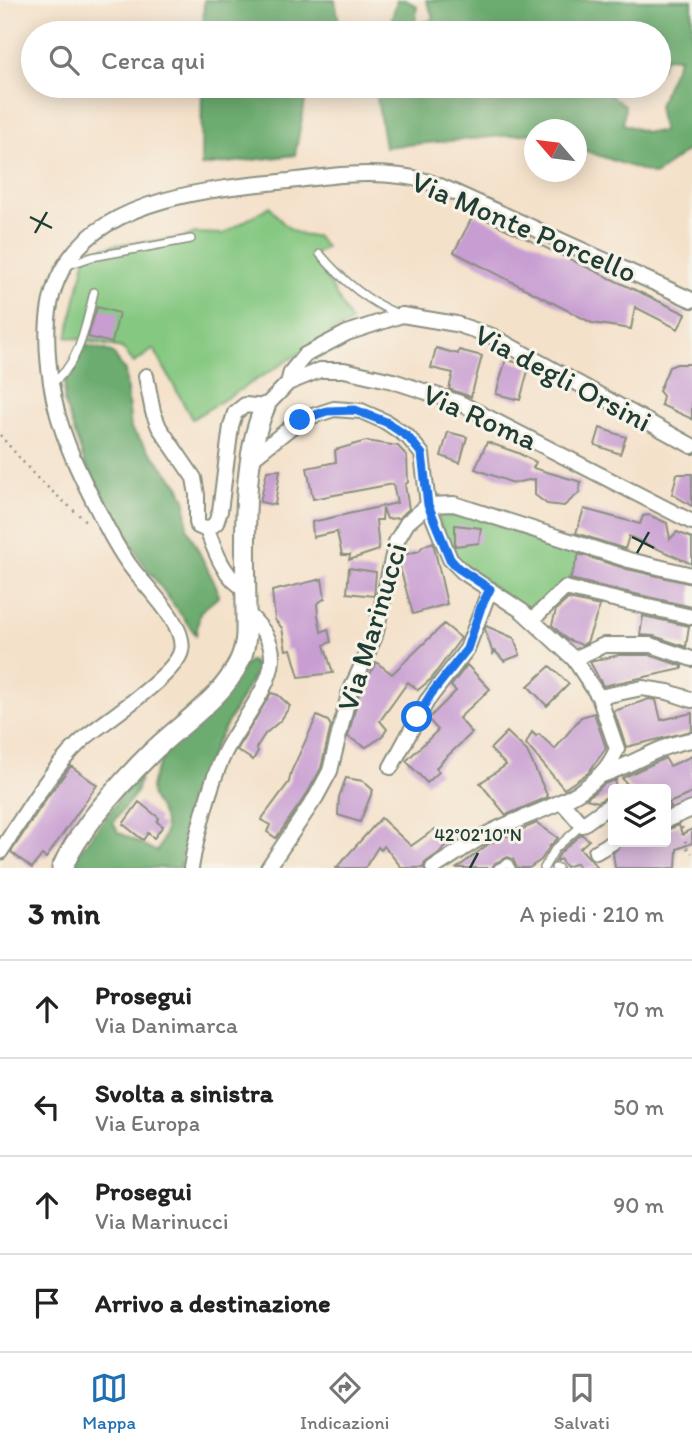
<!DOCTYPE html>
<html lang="it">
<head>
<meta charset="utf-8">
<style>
  :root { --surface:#fff; --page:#f2f2f2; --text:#222; --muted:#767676; --line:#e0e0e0; --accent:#1f6fb2 }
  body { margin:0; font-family:Itim,sans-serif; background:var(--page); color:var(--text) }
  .controls { position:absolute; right:21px; bottom:21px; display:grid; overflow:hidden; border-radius:7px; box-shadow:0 4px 18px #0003 }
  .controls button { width:63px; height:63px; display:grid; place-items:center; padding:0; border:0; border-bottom:2px solid var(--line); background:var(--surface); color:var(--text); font:35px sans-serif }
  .compass { position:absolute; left:524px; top:119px; width:63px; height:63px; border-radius:50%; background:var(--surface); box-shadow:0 4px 18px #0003; rotate:298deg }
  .stop { position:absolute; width:21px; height:21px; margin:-16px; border:5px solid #1a73e8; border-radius:50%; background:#fff }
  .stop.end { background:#1a73e8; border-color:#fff; box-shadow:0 2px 7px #0008 }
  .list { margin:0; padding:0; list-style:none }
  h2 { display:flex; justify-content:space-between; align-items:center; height:91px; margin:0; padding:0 28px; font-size:30px }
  h2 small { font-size:23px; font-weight:400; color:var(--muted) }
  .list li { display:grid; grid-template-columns:46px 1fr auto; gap:21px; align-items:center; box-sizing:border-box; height:98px; padding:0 28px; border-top:2px solid var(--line) }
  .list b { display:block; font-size:26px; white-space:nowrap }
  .list p { margin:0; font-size:23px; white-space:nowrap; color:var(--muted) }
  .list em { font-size:23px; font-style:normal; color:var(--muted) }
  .icon { flex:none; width:38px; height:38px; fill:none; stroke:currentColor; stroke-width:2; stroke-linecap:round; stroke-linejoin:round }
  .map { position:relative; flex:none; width:692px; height:868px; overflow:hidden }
  .search { position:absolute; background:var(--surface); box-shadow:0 4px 18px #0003; left:21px; right:21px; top:21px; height:77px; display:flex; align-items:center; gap:18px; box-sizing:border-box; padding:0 24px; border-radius:38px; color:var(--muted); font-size:26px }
  .sheet { height:483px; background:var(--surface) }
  nav { display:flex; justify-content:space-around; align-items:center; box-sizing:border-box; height:98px; border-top:2px solid var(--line); background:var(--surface); font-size:19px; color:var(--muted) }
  nav a { display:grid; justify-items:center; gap:4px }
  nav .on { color:var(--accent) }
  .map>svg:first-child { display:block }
</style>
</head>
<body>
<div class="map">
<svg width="692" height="868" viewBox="0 0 692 868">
  <rect width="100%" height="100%" fill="#f7f3e8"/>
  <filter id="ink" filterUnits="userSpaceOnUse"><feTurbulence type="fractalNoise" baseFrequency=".0143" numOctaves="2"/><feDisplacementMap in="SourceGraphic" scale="14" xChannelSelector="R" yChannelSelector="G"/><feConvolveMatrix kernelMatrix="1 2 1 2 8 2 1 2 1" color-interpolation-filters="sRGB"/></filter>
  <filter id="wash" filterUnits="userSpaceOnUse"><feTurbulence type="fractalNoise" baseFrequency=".00686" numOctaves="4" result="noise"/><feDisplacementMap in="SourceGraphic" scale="28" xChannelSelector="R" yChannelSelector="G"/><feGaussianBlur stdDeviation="1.57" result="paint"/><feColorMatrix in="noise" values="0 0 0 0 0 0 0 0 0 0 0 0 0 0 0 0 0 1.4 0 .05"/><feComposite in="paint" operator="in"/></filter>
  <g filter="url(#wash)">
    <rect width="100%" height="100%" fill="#f4e1ca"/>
    <path fill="#85c881" stroke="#52825a" stroke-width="2" d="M270,206C281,224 295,238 316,236L326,247L314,255L351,322L192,419L154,349L134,363L122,348L67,337L87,252L115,245L183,238L195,233L223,234Z
      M473,513L581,550L568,584L532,615L451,556L437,514L464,517Z"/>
    <path fill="#6cac6f" stroke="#467452" stroke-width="2" d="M204,0H335L341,33H203Z
      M397,0H406L417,6L415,25L434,19L426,0H692V147L655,175L577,148L576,130H534V133L385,147L375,86H592L599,87L625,106L623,124L645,132H663L658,106L679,58L666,57L659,71V33H388Z
      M202,86H316L307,91L295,155L201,166Z
      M85,345L112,352L125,371L131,429L179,486L186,502L187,528L217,588L218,597L200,612L196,635L140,559L85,464L64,401L65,381Z
      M249,661L253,662L257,670L214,747L202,777L180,868H67L142,769L136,793L113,822L118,832L157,852C166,833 169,827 158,807C156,804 151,798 151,793C147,758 225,687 249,661Z"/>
    <g id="blocks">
      <path fill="#c79dd2" d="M474,214L686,314L678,329L635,307L631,329L592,323L454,252Z
        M97,307L119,313L112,343L88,337Z
        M436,348L458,354L459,350L482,356L471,397L449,389L453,373L431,368Z
        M506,359L529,367L520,400L496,394Z
        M677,364H692V419L661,405L663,396L659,391L669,367Z
        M600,428L626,437L620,454L595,445Z
        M448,432L467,437L460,463L441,456Z
        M366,441L398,446L407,456L408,482L405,485L409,509L399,518L387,519L383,508L382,520H376L379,550L349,560L350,555H342L337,532L313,537L312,522L397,503L393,484L313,499L307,468L336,462L335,450Z
        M487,442L518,453L536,462L533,468L581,482L579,493L564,506L547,504L535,495V479L513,483L475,469Z
        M280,470L275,505L260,502L267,471Z
        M677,474H692V506L672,494Z
        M584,509L640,524L643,516L649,515L667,523L670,539L677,532L692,538V564L629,536L625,549L576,533Z
        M455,525L481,528L479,543L455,546Z
        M433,542L447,604L413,614L400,568L403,555L419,551L423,546Z
        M579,554L627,569L692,584V607L570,579Z
        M349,568L376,572L374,596L347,593Z
        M322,579L325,598L317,604L318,615L321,632L328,629L331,642L324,645L333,673L299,677L291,649L286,650L282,628L275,620L272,591Z
        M568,599L600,606L587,642L582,645L566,639L552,625L556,610Z
        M643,616L689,626L686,647L654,636L640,635Z
        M444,624L461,638L431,679L418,690L408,682L380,721L387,729L382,737L366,747L348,737L358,697L376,662L392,674Z
        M486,626L514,638L520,655L504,661L495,651L493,654L485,629Z
        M619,655H649L682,666V669L603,686L590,662Z
        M467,665L490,689L459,718L472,733L441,762L436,768L439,772L427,783L406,761L438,730L428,719L456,691L451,686Z
        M550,666L569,684L547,706L528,686Z
        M271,693L278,695L290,706L281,720L265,734L256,748L258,751L253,760L237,750Z
        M649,699L656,700L661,720L692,713V731L626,747L614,711Z
        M594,713L606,748L588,773L564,789L526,744L532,732L536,736L539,734L555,749L581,717Z
        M317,716L328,721L331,726L321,768L308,792L276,838L267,832L270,825L261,820L289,782L291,772Z
        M507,732L527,751L548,797L506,815L480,783L506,765L490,749Z
        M692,756V793L669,803L671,807L666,810V789H631L622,778L665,758L670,766Z
        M71,766L97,785L46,858L42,855L32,868L11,852L48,796Z
        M346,778L363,781L373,790L360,822L338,815L339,797Z
        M616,780L613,794L598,802L586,799L604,784Z
        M139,802L159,818L157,822L163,826L154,838L148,833L143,840L123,824Z
        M381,818L411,846L435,829L447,843L439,853L425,863L423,868H402L384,846L381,850L378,847L365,868H336Z
        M537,823L558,838L550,846L541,860L529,868H517L513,859L508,857L495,863L492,868H457L490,843Z
        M679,825L682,834L692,829V843L677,849L676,868H615L613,853L622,844L627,842H666V830Z
        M581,834L589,840L580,848L598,868H578L577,863L566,867L560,859L555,862L560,853Z"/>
    </g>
  </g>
  <g filter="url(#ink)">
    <use href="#blocks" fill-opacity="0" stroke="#8a8f7f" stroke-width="2"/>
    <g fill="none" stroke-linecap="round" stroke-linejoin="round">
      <defs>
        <path id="lane" d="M320,254C342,280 366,301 398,314
          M68,265L92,257L191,239
          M51,384C80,365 86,323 94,292
          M498,868L508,863L511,868
          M544,868L555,849L582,825
          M555,868H558"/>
        <path id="street" d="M146,376L153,412L159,427L194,478L197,495V522L198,526L207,530L216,523L220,511L231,426L235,413L245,405L265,407L288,383L320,370H344L393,381L460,403L692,522
          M288,383L291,372L305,355L347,333L402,315L456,324L492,336L692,446
          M251,459L300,420L334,409L361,411L386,422L408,437L422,454L428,505L450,559L463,572L522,611L574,659L599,697L617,749C596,799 537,809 493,831C473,841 453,856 433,868
          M428,505L454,504L629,560L692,575
          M207,530C216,553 224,578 247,590
          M532,620L565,588L692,617
          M574,659L604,645H651L692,659
          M599,697L642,688L668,692L692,700
          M391,767L427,701L467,649L490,589
          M598,776C631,767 657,745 692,740
          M562,802L582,825L613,803
          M666,820L692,809
          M0,852C26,813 51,767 87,736C108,719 176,674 181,651C187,626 148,589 134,571C119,552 108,530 97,508C76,467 58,429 51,383C45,342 43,295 69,259C113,196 219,188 289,181C327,176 364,171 401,176C420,178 437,184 454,192L692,300
          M596,852L613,842
          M191,868C196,837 210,783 224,754C236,728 272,687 272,659C273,639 260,626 247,613
          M268,868L316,797L330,771L349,694L375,636L396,542L407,523L428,505"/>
        <path id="secondary" d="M62,868C79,829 121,783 151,753C185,719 243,687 246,635C247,570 238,465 265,407"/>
      </defs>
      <use href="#lane" stroke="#8a8f7f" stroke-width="10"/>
      <use href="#street" stroke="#8a8f7f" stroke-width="18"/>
      <use href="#secondary" stroke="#8a8f7f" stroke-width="23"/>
      <path stroke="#8a8f7f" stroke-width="2.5" stroke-dasharray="2 5" stroke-linecap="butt" d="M0,435L36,477L88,523
        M682,827L687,848L692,853"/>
      <use href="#lane" stroke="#fff" stroke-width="7"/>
      <use href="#street" stroke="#fff" stroke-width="14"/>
      <use href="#secondary" stroke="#fff" stroke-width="19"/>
    </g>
  </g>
  <g fill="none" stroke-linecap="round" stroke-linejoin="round" filter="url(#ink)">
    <path stroke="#1a73e8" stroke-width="9" d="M300,420L327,411L355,410L386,422L408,437L422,454L428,505L450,559L458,568L490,589L481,607L467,649L431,694L417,717"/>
  </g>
  <path fill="none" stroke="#1f3d34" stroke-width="2.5" d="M30,217L52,228M35,233L47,212M632,537L654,548M637,553L649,532M470,868L478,853"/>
  <g text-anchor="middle" stroke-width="6" stroke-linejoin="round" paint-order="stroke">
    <g font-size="30" fill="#1f3d34" stroke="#f7f3e8">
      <text transform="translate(524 227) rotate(23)" y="10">Via Monte Porcello</text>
      <text transform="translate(563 378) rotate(28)" y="10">Via degli Orsini</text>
      <text transform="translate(480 417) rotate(24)" y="10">Via Roma</text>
      <text transform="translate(372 627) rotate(-73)" y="10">Via Marinucci</text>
    </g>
  </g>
  <g font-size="18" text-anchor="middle" fill="#1f3d34" stroke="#f7f3e8" stroke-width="6" stroke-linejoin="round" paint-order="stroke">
    <text x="478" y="841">42°02'10"N</text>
  </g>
</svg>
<div class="controls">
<button><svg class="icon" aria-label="layers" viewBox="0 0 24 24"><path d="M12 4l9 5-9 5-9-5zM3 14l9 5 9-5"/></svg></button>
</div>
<svg class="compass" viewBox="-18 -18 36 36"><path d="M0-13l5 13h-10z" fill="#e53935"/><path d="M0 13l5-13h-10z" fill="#767676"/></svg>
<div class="stop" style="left:417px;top:717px"></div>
<div class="stop end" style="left:300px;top:420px"></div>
<div class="search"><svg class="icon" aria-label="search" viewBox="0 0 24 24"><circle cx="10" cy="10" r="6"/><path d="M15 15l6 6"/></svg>Cerca qui</div>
</div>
<section class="sheet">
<h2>3 min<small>A piedi · 210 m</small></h2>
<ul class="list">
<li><svg class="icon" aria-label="ahead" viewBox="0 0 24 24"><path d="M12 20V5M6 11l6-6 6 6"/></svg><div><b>Prosegui</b><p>Via Danimarca</p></div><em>70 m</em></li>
<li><svg class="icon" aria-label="left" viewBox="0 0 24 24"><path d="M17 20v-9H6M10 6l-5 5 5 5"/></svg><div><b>Svolta a sinistra</b><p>Via Europa</p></div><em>50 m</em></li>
<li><svg class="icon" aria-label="ahead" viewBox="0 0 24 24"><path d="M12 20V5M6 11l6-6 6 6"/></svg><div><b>Prosegui</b><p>Via Marinucci</p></div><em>90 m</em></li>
<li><svg class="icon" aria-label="arrive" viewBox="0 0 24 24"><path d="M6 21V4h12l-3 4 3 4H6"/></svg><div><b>Arrivo a destinazione</b></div></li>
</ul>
</section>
<nav>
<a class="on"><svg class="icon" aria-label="map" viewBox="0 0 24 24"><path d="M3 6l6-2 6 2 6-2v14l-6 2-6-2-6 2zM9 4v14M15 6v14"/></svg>Mappa</a>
<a><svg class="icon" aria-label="directions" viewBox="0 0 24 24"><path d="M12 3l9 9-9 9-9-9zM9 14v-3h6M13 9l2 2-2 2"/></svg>Indicazioni</a>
<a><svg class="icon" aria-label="saved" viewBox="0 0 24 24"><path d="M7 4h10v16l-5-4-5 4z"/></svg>Salvati</a>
</nav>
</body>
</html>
